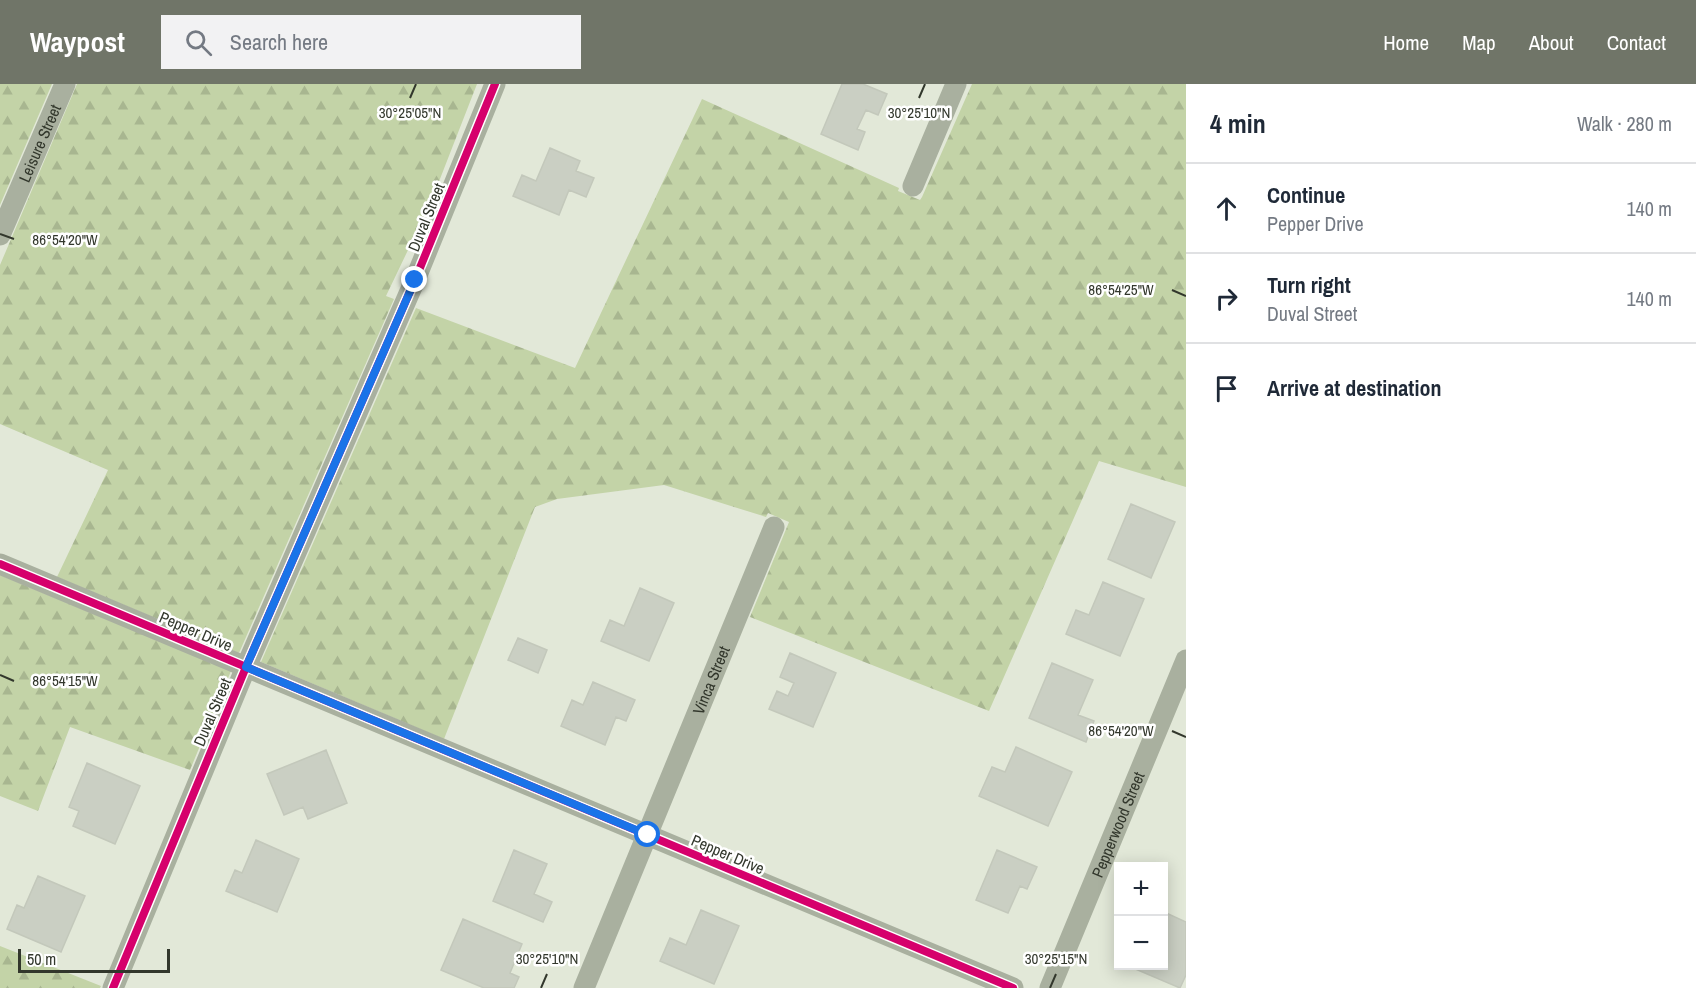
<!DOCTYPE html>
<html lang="en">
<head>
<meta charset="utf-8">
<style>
  :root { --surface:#fff; --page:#f2f2f3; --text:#1f2937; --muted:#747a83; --line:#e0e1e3; --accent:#707568 }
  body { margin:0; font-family:"Archivo Narrow",sans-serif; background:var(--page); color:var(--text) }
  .controls { position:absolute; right:18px; bottom:18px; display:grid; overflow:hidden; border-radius:0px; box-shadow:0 3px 15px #0003 }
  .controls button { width:54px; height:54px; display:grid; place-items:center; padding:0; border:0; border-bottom:2px solid var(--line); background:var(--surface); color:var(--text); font:30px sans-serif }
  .scale { position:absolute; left:18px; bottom:15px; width:152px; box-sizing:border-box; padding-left:6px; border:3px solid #32372c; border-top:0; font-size:16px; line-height:21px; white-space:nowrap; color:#32372c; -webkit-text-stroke:4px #fff; paint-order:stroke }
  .stop { position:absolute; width:18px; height:18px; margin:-14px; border:4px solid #1a73e8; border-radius:50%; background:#fff }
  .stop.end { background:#1a73e8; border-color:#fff; box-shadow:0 2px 6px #0008 }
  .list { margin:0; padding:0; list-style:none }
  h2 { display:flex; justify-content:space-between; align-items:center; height:78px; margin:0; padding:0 24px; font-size:26px }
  h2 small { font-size:20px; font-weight:400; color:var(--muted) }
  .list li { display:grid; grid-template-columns:39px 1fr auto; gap:18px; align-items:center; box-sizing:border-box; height:90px; padding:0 24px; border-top:2px solid var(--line) }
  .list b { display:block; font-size:22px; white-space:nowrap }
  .list p { margin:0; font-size:20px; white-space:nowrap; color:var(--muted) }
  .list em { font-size:20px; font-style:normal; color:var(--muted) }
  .icon { flex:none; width:33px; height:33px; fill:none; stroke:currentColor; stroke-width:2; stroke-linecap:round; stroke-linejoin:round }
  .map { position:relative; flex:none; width:1186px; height:904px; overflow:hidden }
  header { display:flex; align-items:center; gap:36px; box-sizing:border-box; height:84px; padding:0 30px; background:var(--accent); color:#fff }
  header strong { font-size:28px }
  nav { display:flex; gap:33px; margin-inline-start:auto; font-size:21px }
  .search { width:420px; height:54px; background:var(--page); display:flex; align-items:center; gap:15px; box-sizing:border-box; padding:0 21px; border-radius:0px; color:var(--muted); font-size:22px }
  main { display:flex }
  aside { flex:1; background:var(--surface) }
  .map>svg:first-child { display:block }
</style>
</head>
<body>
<header>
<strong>Waypost</strong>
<div class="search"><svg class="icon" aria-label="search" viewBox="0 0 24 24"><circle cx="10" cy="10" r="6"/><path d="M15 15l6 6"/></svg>Search here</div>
<nav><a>Home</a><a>Map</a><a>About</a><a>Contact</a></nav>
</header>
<main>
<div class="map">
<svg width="1186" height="904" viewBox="0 0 1186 904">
  <defs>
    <pattern id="forest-firs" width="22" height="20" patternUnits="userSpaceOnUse" patternTransform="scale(1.5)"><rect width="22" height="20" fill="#c3d3a7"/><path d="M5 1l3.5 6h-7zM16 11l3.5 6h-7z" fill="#a8b690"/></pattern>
  </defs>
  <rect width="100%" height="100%" fill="#e2e8d8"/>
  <path fill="url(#forest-firs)" d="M0,0H52L0,121Z
    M77,0H477L431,118L386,212L394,215L239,569L57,493L108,386L0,340V181Z
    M972,0H1186V403L1099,377L989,627L750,533L789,438L768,429L766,433L664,401L557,415L535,423L444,655L261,578L416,224L575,284L702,15L899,104L898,107L920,116L922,113Z
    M0,491L231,587L190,686L70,643L38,727L0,712Z
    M0,862L101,902L100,904H0Z"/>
  <path fill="#cacfc3" stroke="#c3c8bb" stroke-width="1.5" d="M842,0H863L887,10L878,31L866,26L857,45L865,48L858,66L821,50Z
    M550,64L580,77L576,87L594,94L586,113L569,106L559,131L513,112L522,91L536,97Z
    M1131,420L1175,438L1151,494L1108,475Z
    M1103,498L1144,515L1120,572L1066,550L1076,526L1089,531Z
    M640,504L674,519L649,577L601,557L610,536L624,542Z
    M518,554L547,566L538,589L508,576Z
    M790,569L836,589L813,643L769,625L777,607L788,612L794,599L780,593Z
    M1052,579L1093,596L1078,631L1094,637L1086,658L1029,634Z
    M593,598L635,616L626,637L616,633L605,661L561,642L572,616L583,621Z
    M1016,663L1072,688L1048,742L979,712L992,683L1005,688Z
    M326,666L347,719L308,735L303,723L284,731L267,690Z
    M87,679L140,702L115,760L73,742L79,727L69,723Z
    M256,756L299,775L277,828L226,807L235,786L242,789Z
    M514,766L547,780L534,810L552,818L543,838L493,817Z
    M997,766L1037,783L1027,805L1020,802L1008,829L976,816Z
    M38,792L85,812L61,868L7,845L17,821L24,824Z
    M701,826L739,842L714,900L660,877L670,854L686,861Z
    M1164,828L1186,838V891L1180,904L1133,884L1135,882H1164Z
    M463,835L522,860L510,889L519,893L514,904H484L441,886Z"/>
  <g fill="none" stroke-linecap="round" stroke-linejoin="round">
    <g stroke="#a9b09f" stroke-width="21">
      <path d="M913,102L956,0"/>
      <path id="s1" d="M0,151L65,0"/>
      <path d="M0,480L1013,904"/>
      <path d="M113,904L246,583L415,196L495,0"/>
      <path id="s2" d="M584,904L774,443"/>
      <path id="s3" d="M1050,904L1186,576"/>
    </g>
    <defs>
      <path id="cycleway" d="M0,480L1013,904
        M113,904L246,583L415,196L495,0"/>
    </defs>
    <use href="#cycleway" stroke="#fff" stroke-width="11"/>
    <use href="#cycleway" stroke="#d6006c" stroke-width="8"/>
  </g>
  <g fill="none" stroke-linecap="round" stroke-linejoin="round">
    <path stroke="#1a73e8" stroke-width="8" d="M415,196L246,583L648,751"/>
  </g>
  <path fill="none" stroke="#32372c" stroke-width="2" d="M410,14L416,0M919,14L925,0M0,150L14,155M1172,206L1186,212M0,591L14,597M1172,647L1186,653M541,904L547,890M1050,904L1056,890"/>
  <g text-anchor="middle" stroke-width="5" stroke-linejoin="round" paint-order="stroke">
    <g font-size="16" fill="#32372c" stroke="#fff">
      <text dy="6" stroke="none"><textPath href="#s1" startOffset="100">Leisure Street</textPath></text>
      <text transform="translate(426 133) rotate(-68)" y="6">Duval Street</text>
      <text transform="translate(196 547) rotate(23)" y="6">Pepper Drive</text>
      <text dy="6" stroke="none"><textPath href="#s2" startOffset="333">Vinca Street</textPath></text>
      <text transform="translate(212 628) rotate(-67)" y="6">Duval Street</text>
      <text dy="6" stroke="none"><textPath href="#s3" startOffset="177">Pepperwood Street</textPath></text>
      <text transform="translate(728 770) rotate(23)" y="6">Pepper Drive</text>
    </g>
  </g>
  <g font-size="15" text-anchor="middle" fill="#32372c" stroke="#fff" stroke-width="5" stroke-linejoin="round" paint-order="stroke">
    <text x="410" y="34">30°25'05"N</text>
    <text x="919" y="34">30°25'10"N</text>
    <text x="65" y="161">86°54'20"W</text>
    <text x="1121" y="211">86°54'25"W</text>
    <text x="65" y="602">86°54'15"W</text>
    <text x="1121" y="652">86°54'20"W</text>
    <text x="547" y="880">30°25'10"N</text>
    <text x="1056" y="880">30°25'15"N</text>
  </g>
</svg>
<div class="controls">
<button>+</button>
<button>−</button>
</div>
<div class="scale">50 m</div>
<div class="stop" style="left:648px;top:751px"></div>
<div class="stop end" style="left:415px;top:196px"></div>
</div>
<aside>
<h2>4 min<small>Walk · 280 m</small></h2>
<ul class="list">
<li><svg class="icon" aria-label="ahead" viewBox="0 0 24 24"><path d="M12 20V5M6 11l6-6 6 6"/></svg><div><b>Continue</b><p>Pepper Drive</p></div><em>140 m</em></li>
<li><svg class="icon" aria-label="right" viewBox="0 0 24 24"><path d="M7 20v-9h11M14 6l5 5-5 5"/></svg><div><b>Turn right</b><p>Duval Street</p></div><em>140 m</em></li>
<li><svg class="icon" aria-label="arrive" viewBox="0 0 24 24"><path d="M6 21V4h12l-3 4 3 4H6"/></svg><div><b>Arrive at destination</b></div></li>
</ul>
</aside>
</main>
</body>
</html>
